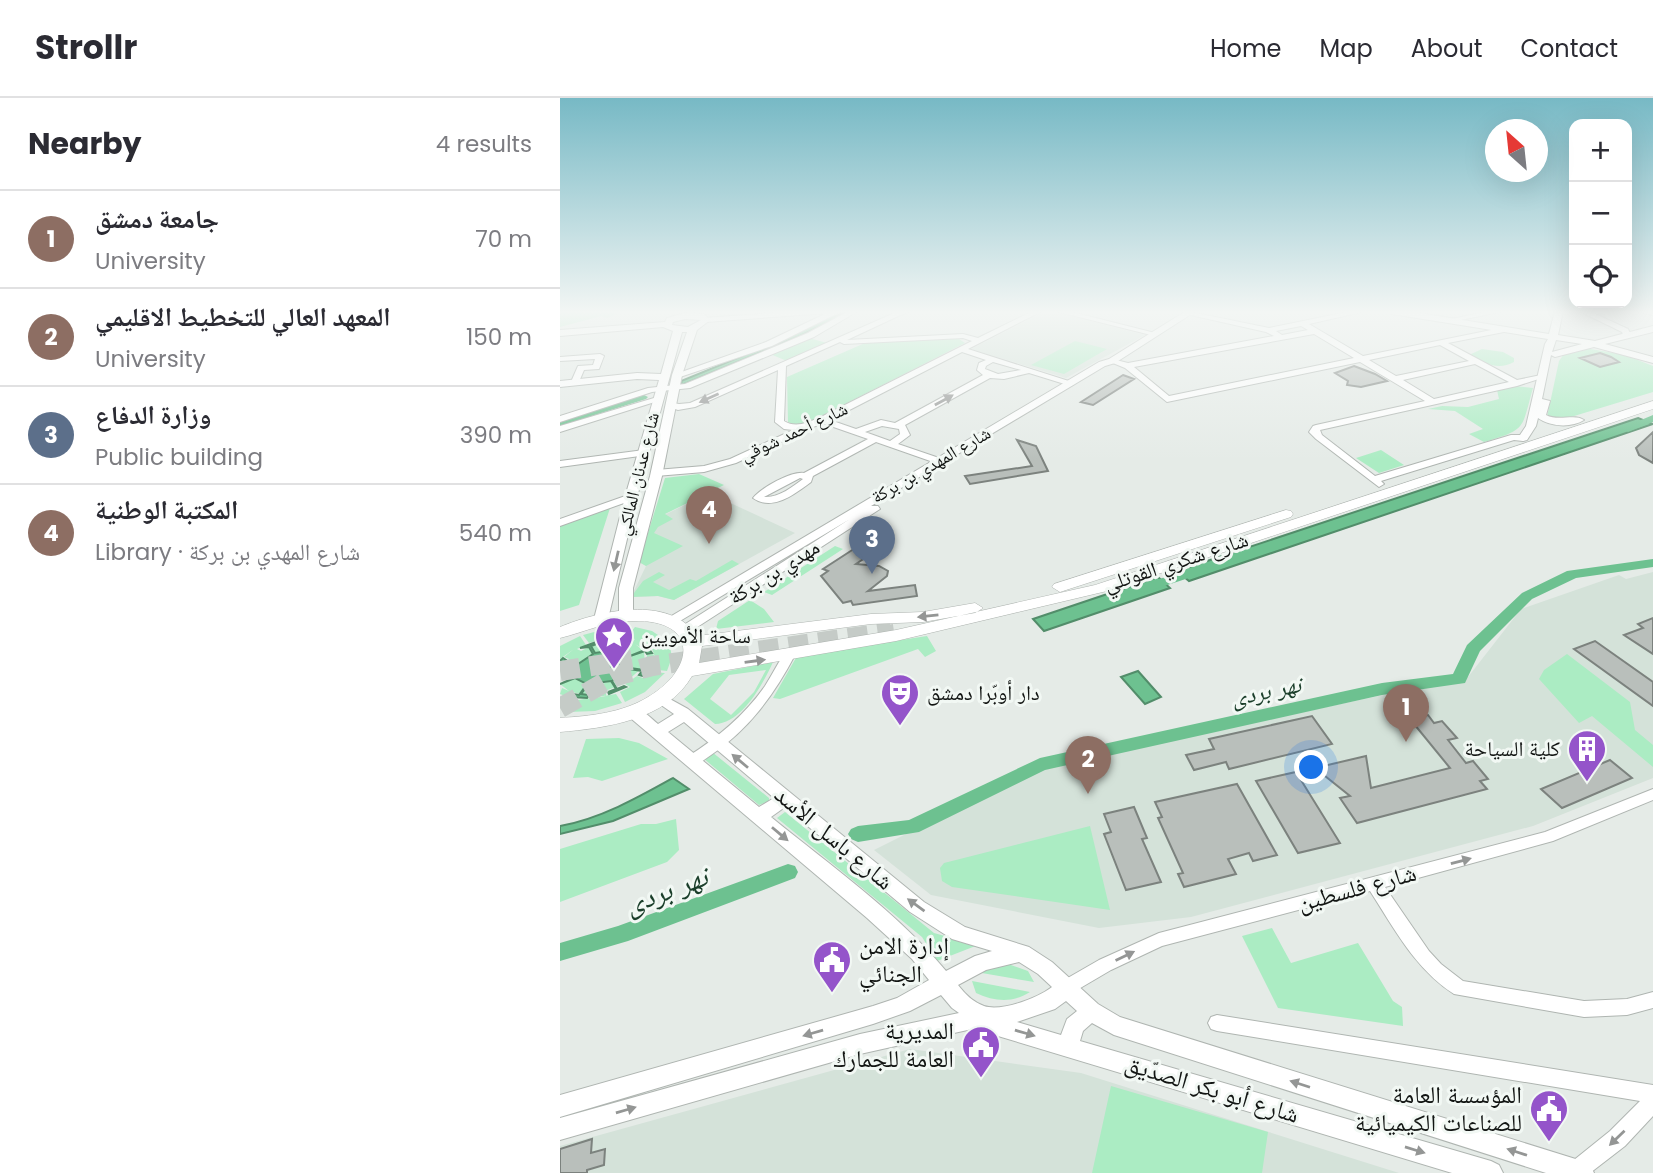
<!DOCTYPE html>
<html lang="en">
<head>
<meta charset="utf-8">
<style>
  :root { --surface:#fff; --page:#f2f2f3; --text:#2b2b33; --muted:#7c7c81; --line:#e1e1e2; --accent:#0b8043 }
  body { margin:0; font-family:Poppins,"Noto Naskh Arabic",sans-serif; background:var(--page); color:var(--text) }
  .controls { position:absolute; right:21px; top:21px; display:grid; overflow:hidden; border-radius:14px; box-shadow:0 7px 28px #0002 }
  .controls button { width:63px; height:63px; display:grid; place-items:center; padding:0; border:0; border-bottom:2px solid var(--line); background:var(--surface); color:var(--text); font:35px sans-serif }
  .compass { position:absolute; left:925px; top:21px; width:63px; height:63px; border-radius:50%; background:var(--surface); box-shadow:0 7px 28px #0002; rotate:333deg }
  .you { position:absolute; left:752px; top:670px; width:24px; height:24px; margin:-18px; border:5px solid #fff; border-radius:50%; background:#1a73e8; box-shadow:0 0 0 10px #1a73e833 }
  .badge { display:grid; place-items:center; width:46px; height:46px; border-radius:50%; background:var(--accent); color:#fff; font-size:23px; font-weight:700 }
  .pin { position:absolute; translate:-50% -58px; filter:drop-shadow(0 2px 4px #0008) }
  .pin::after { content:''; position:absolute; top:37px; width:24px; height:21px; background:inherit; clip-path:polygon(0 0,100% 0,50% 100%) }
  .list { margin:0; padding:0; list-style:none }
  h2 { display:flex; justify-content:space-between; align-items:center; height:91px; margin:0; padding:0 28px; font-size:30px }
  h2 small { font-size:23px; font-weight:400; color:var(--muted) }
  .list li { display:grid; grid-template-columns:46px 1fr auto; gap:21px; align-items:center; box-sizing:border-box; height:98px; padding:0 28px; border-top:2px solid var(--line) }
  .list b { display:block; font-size:26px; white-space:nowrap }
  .list p { margin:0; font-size:23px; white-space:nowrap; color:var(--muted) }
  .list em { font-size:23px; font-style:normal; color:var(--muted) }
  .icon { flex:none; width:38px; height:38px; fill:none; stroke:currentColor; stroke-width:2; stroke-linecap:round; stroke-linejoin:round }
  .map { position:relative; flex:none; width:1093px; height:1075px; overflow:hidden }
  header { display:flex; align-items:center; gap:42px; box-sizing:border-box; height:98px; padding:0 35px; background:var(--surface); border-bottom:2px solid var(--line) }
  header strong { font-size:33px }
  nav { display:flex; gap:38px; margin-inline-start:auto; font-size:24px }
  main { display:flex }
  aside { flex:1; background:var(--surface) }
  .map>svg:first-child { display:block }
</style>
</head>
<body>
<header>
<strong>Strollr</strong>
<nav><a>Home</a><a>Map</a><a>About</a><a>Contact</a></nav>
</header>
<main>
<aside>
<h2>Nearby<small>4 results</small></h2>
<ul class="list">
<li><span class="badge" style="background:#8d6e63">1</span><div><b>جامعة دمشق</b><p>University</p></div><em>70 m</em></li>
<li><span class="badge" style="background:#8d6e63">2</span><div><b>المعهد العالي للتخطيط الاقليمي</b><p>University</p></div><em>150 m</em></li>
<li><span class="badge" style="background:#5c6f8a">3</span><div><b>وزارة الدفاع</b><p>Public building</p></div><em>390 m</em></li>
<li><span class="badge" style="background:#8d6e63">4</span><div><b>المكتبة الوطنية</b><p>Library · شارع المهدي بن بركة</p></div><em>540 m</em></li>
</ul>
</aside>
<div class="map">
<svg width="1093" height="1075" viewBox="0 0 1093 1075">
  <rect width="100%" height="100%" fill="#e5ebe7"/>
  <path fill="#d4e2d9" d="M486,213H491L585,237L506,280L411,251Z
    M149,395L235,435L114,502L98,498L71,499L86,468L79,464L92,423Z
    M1093,474V680L973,728L631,819L539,830L371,797L314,752L478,670L908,579L961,511L1059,477L1066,481Z
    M350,951L521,975L839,1075H0V1048Z"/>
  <path fill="#abecc3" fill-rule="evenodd" d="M0,213H48L57,216L47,220L41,218L0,229Z
    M396,239L405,245L246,326L235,327L228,324L227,279L305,245Z
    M249,240L267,245L227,263L210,256Z
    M515,243L547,251L504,276L471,267Z
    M1025,250L1065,257L1093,268V294L1001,322L987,319L999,263L1004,256Z
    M922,251L943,254L954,260V264C938,273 924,265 909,257Z
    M955,288L973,290C961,332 967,331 924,344L909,336L923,331L895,313L868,311L882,308L908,309L939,301L937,292Z
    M821,352L844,367L819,375L796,360Z
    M139,376L164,387L105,416L113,421L98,429L94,435L123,448L86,468L79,464L105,380Z
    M44,408L50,410L19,507L0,513V425Z
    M275,448L283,451L212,497L204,494Z
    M172,462L179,466L114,502L98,498L71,499L83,483L99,474L105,477L93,484L109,492L130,481L136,483Z
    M190,502L204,511L214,524L156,531L158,523Z
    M72,529L64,539L55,540L53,544H61L56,552L63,544L70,546L75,541L67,539L75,529L92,533L107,543L91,549L86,545L80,549L75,546L84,553L85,567L64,586L42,594H46V598L29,601L30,597L38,595L22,596L25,590L20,596L12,594L8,599L0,596L2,590L9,593L0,586L15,580C32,594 55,584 69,571L72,560C63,549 47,552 35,555L31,549L39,546V542L29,545L23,537L49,530Z
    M20,538L26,547L17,551L21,553L29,549L33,556L18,567L4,566L9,561L4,559L14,551L0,561V548Z
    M367,538L376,553L365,559L358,551L220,601L213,600L237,558Z
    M109,544L112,559L107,573L90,571L93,566H86L87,557L93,556L95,559L92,551Z
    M1007,556L1070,604L1075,632L1093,647V669L1032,618L1019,625L979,581L984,572Z
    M213,564C203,586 182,625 155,626L124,601L153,576ZM206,572L194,594L171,617L150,601L169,577Z
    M88,574L105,575L85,594L65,604L60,594L70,589L65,586L77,578L83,580Z
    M56,596L62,605L35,613L8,614L18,602Z
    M59,640L79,645L108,661L42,683L28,679L13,680L26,641Z
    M152,654L209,700V703L199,707L143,660Z
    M225,714L374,835L418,847L377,863L362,839L217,720Z
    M116,721L119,752L107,764L0,804V751L81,726H96Z
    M530,728L550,812L392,789L382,783L380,770L384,765Z
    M712,830L731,865L798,845L833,903L842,909L843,928L718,910L682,838Z
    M448,866L468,873L474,884L416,874Z
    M412,883L470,894C453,905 435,904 416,895Z
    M551,988L708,1034L702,1075H532Z"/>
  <path fill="#6dc190" stroke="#528d6a" stroke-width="2" d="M289,214L240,238L122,287L121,283L197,252L266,220Z
    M1078,320L1093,326L629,483L617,473Z
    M598,479L610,490L484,533L473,521Z
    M57,540L72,542L64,543L57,552L70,558L85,552L83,549L86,547L92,555L87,556L85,553L70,558V570L84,572L86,567H90L83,578L79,577L82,573L69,571L52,583L57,591L64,588L66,589L49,596L48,594L56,591L51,583L29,586L21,596L29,597L27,600L9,599L13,596L19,597L27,586L15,580L0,586L15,579L16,569L2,567L0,570V563L3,560L6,562L3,566H18L33,556L29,549L20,550L36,544L37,546L31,548L35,555L55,552L62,543Z
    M578,573L601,599L585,606L561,579Z
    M113,680L129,691L53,723L0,736V728C40,721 79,699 113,680Z"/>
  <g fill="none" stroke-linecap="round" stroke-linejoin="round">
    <path fill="#6dc190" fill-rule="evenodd" d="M82,296L88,299L86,301L0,328V321Z
      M1093,317V324L1068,334L1062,330Z
      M1093,461V469L1016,480L972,501L920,553L905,585L822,597L485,672L359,734L298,744L291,741L288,736L291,731L298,728L349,722L480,660L822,585L893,576L907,547L962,495L1007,473Z
      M642,467L649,471L647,474L583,495L576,491L578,488Z
      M228,766L235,768L238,774L235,780L68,843L0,863V845L58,828Z"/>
  </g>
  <path fill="#b9bfbb" stroke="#7c827e" stroke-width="2" d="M1040,255L1051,259L1059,264L1040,269L1020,260Z
    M794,268L815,276L827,283L801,289L787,287L788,283L775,275Z
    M563,277L574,281L533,307L521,304Z
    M1093,334V365L1079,357L1076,350Z
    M457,342L476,348L488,373L410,386L405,378L472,368Z
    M303,445L318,451L296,466L319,468L328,473L327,478L308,493L355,487L357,498L293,507L291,503L283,505L261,478L268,473L263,471Z
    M1093,520V556L1064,537L1083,530L1078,526Z
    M1035,543L1093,584V608L1014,551Z
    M868,617L874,625L882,623L897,640L888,642L906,665L913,663L928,681L920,683L927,691L797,725L780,700L790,698L755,670L806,658L811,690L890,670L850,621Z
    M752,618L772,646L669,671L666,664L634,672L626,657L654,651L649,641Z
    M1050,662L1072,680L1002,710L981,691Z
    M736,674L780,745L738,755L696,683Z
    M677,686L717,757L693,763L689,755L668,761L676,776L624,789L618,776L623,775L598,720L602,719L595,704Z
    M574,709L587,740L582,741L601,784L566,792L544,736L551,734L544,716Z
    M32,1041L31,1055L45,1051L44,1067L27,1072V1075H0V1051Z"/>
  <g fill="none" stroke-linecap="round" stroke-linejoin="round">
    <path stroke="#c5cbc7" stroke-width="16" stroke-dasharray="16 8" stroke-linecap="butt" d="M319,536L334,534"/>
    <path stroke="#c5cbc7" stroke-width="20" stroke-dasharray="20 10" stroke-linecap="butt" d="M0,573L72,562
      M0,610L56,578L92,568L331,534"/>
    <defs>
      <path id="minor" d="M242,213H282L212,248L120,279L113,277L206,244L267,215L146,224L142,222L143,220Z
        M289,213H298L254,239L130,290L92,294L0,324V318L88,290L125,286L248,235Z
        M339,213H349L287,242L403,236L418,240L473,213H482L408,251L515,285L511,288L469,275L444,281L430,280L345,327L350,337L338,346L382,361V365H376L316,344L253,378L251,384C235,396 212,414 193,400C201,390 231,373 244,375L308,341L262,325L176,365L144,374L96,378L91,375L96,372L144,368L170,361L233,332L224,331L215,324L218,272L135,309L118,312L107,308V304L119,306L130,305ZM403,240L412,243L259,320C247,325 235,330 224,323L226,268L280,244L284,246ZM402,254L426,262L419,265L417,272L423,277L335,325L321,322L296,331L270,322ZM433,264L461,272L438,276L425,271L426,268ZM322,328L339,331L340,336L330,343L305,334ZM240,380L243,381C232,389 219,400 204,399Z
        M495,213H508L599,236L595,238Z
        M626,213L709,230L792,213H806L749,226L803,258L946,229L950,231L949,233L888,245L957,282L981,277L985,279L957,288L760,332L762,337L815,378L951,337H963L968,340L963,343L954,342L821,383L824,386L819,389L756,341L749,334L753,328L756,327L865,303L800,264L607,304L565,270L548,263L552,261L568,265L714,238L706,234L626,216ZM741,228L748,232L722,237L716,233ZM754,236L794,260L609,298L574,269ZM880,247L909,263L836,278L809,262ZM915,266L949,284L874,301L843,282Z
        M929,213H944L896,223L892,221Z
        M1019,213H1029L1068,231L1071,237L1064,239L1062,234Z
        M1075,213H1093V217Z
        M40,256L44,258L39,271L24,272L18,286H12L11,284L18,268L33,267L35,261L0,263V259Z
        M94,300L101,302L0,334V328Z
        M84,352L87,353V357L0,369V363Z
        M71,396L75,397V401L0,428V421Z
        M229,553L235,557C214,597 189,631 151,657C143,662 137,669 127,667L125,663L127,659C157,640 184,618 205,588C212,577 218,565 225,554Z
        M1093,691V702L993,743L825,789L869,853L881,866L903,883L1024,903L1067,901L1093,894V910L1067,917L1024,919L894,896C855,871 834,830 810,793L602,848L551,872L505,899L499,897L496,891L499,885L539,862L599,835L985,734Z
        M657,917L1093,987V1018L1065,1048L1030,1075H1007L1009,1066L1050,1033L1080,1003L657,933L651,931L648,925L651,919Z"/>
      <path id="major" d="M626,213H636L555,265L545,268L311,408H318L320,411L128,535L123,536L116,532L290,421L115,526L110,527L103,523L539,264L549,261Z
        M828,213H847L989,236L995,213H1003L998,237L1035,243L1093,228V234L1045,246L1093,259V265L1034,249L995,259L991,257L982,301L990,303L986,317C999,324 1014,315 1024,322C1011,330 991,329 978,320L976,328L967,342L963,343L958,340L966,328L985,246L988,241L832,216ZM996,242L1022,246L992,254Z
        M125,215L144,216L150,222L137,232L122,277L102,378L73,490V517L66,521L59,517V490L90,378L112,277L127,234H122L77,399L48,521L41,525L36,524L34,521L65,399L99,282L77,281L0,289V283L77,275L101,276L113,233L103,229L0,238V232L105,224L107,220ZM125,221L141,222L128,229L112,227L113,224Z
        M99,595L128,611L364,804L405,829L469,849L492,864L538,906L560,919L1022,1063L1030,1067L1034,1075H986L554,937L532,925L523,933L520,943L931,1063L939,1067L943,1075H892L438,938L421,929L300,956L0,1042V1020L300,936L399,915L392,910L381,897L350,913L313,926L0,1019V997L313,908L337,900L369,882L352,861L307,820L68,618L65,614L68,610C80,607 89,619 98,626L114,616L91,600ZM124,624L214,700L199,709L108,634ZM225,709L350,814L392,841L432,853L415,858L386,873C337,814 271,768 211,719ZM459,864L478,876L492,889C478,900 441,914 424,908C413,904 405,896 398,887L426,872ZM506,903L517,913L507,921L501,937L457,924L495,911Z"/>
      <path id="highway" d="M1093,303V311L547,493L336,543L132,578C107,622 46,630 0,634V620C30,618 62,615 88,599C137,570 138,521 73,523C46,523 25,534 0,540V529C38,513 110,496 137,538L311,516L363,514L415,505L423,510L415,515L363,524L311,526L142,548L139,565L336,532L535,487Z
        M726,412L731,413L733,416L731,419L506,492L500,494L492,489L494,486Z"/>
    </defs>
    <use href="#minor" stroke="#afb5b1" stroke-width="2"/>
    <use href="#major" stroke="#afb5b1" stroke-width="2"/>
    <use href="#highway" stroke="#afb5b1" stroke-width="1"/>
    <use href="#minor" fill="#fff" fill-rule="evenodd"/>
    <use href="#major" fill="#fff" fill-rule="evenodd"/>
    <use href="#highway" fill="#fff" fill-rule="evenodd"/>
  </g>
  <defs><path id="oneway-solid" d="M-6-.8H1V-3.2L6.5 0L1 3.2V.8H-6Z" transform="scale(1.75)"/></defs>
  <g fill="#949695">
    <use href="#oneway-solid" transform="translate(149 300) rotate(156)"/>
    <use href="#oneway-solid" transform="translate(384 302) rotate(-29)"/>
    <use href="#oneway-solid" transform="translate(56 463) rotate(103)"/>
    <use href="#oneway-solid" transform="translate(368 518) rotate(174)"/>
    <use href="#oneway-solid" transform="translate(195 563) rotate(-8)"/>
    <use href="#oneway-solid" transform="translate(180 663) rotate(-140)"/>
    <use href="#oneway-solid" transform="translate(220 736) rotate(40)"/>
    <use href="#oneway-solid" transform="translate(901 763) rotate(-15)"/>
    <use href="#oneway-solid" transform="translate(356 807) rotate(-144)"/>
    <use href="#oneway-solid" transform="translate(565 858) rotate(-26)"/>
    <use href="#oneway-solid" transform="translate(253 935) rotate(164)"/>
    <use href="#oneway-solid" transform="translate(465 935) rotate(16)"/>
    <use href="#oneway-solid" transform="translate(740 986) rotate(-162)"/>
    <use href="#oneway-solid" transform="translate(66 1012) rotate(-16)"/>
    <use href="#oneway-solid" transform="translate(1057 1040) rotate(136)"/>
    <use href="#oneway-solid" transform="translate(855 1052) rotate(17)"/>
    <use href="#oneway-solid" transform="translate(957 1054) rotate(-162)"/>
  </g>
  <linearGradient id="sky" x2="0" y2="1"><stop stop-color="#77b9c5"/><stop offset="0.59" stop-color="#f3f6f4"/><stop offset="1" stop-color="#f3f6f4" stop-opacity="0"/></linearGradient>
  <rect width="1093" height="363" fill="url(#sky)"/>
  <defs>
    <symbol id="sight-pin" viewBox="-11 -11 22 30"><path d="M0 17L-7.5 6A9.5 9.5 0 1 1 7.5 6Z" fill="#9454ca" stroke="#f2f8f4"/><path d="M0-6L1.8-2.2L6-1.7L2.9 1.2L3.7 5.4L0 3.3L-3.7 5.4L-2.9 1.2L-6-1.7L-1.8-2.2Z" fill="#fff"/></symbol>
    <symbol id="theatre-pin" viewBox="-11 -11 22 30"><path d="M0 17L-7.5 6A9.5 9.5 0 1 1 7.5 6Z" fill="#9454ca" stroke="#f2f8f4"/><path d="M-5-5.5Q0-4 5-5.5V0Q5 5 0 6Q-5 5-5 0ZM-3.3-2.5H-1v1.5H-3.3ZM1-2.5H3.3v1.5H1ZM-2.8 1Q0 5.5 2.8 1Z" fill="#fff"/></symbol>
    <symbol id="building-pin" viewBox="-11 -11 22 30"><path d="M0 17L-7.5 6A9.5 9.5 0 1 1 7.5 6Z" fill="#9454ca" stroke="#f2f8f4"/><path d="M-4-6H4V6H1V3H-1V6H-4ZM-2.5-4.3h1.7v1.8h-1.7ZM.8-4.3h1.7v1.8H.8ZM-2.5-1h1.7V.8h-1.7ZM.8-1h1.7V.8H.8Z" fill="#fff"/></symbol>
    <symbol id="civic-pin" viewBox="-11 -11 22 30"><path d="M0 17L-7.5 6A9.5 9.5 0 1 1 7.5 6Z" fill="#9454ca" stroke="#f2f8f4"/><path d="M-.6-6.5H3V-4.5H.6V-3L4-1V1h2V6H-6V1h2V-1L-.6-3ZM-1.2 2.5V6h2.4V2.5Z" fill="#fff"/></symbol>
  </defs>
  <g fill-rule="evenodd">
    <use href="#sight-pin" x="32" y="516" width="44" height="60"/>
    <use href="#theatre-pin" x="318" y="573" width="44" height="60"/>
    <use href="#building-pin" x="1005" y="629" width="44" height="60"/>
    <use href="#civic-pin" x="250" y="840" width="44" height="60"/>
    <use href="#civic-pin" x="399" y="925" width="44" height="60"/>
    <use href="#civic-pin" x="967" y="989" width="44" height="60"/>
  </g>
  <g text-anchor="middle" stroke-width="6" stroke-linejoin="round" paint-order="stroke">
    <g font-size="18" fill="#121513" stroke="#f2f8f4">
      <text transform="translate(234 334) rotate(-25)" y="6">شارع أحمد شوقي</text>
      <text transform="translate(371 367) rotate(-30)" y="6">شارع المهدي بن بركة</text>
      <text transform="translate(78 376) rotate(-76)" y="6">شارع عدنان المالكي</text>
    </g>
    <g font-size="21" fill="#121513" stroke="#f2f8f4">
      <text transform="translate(616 464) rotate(-18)" y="7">شارع شكري القوتلي</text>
      <text transform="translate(214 474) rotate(-32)" y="7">مهدي بن بركة</text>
    </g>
    <g font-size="21" fill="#121513" stroke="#f2f8f4" text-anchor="start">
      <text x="81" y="545">ساحة الأمويين</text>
      <text x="367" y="602">دار أوبّرا دمشق</text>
      <text x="1000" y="658" text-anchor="end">كلية السياحة</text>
    </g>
    <g font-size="23" font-style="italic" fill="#1a3e2a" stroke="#f2f8f4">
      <text transform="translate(706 593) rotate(-12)" y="8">نهر بردى</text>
    </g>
    <g font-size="24" fill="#121513" stroke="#f2f8f4">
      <text transform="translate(274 740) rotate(40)" y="8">شارع باسل الأسد</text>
      <text transform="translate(797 790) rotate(-15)" y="8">شارع فلسطين</text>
      <text transform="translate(652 991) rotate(17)" y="8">شارع أبو بكر الصدّيق</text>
    </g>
    <g font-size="24" fill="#121513" stroke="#f2f8f4" text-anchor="end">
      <text x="299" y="856" text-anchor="start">إدارة الامن<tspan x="299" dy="28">الجنائي</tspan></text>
      <text x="394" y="941">المديرية<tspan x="394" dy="28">العامة للجمارك</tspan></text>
      <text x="962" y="1005">المؤسسة العامة<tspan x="962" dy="28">للصناعات الكيميائية</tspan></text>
    </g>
    <g font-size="28" font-style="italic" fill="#1a3e2a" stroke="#f2f8f4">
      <text transform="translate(106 792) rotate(-21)" y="10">نهر بردى</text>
    </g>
  </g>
</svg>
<div class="controls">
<button>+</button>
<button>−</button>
<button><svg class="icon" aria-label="locate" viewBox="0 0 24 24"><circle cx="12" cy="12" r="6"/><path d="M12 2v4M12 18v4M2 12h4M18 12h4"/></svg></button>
</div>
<svg class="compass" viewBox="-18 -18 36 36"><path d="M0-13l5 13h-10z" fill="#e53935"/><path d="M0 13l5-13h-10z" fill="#7c7c81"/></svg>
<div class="you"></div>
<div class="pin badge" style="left:846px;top:644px;background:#8d6e63">1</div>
<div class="pin badge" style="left:528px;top:696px;background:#8d6e63">2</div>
<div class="pin badge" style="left:312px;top:476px;background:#5c6f8a">3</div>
<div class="pin badge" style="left:149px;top:446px;background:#8d6e63">4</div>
</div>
</main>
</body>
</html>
